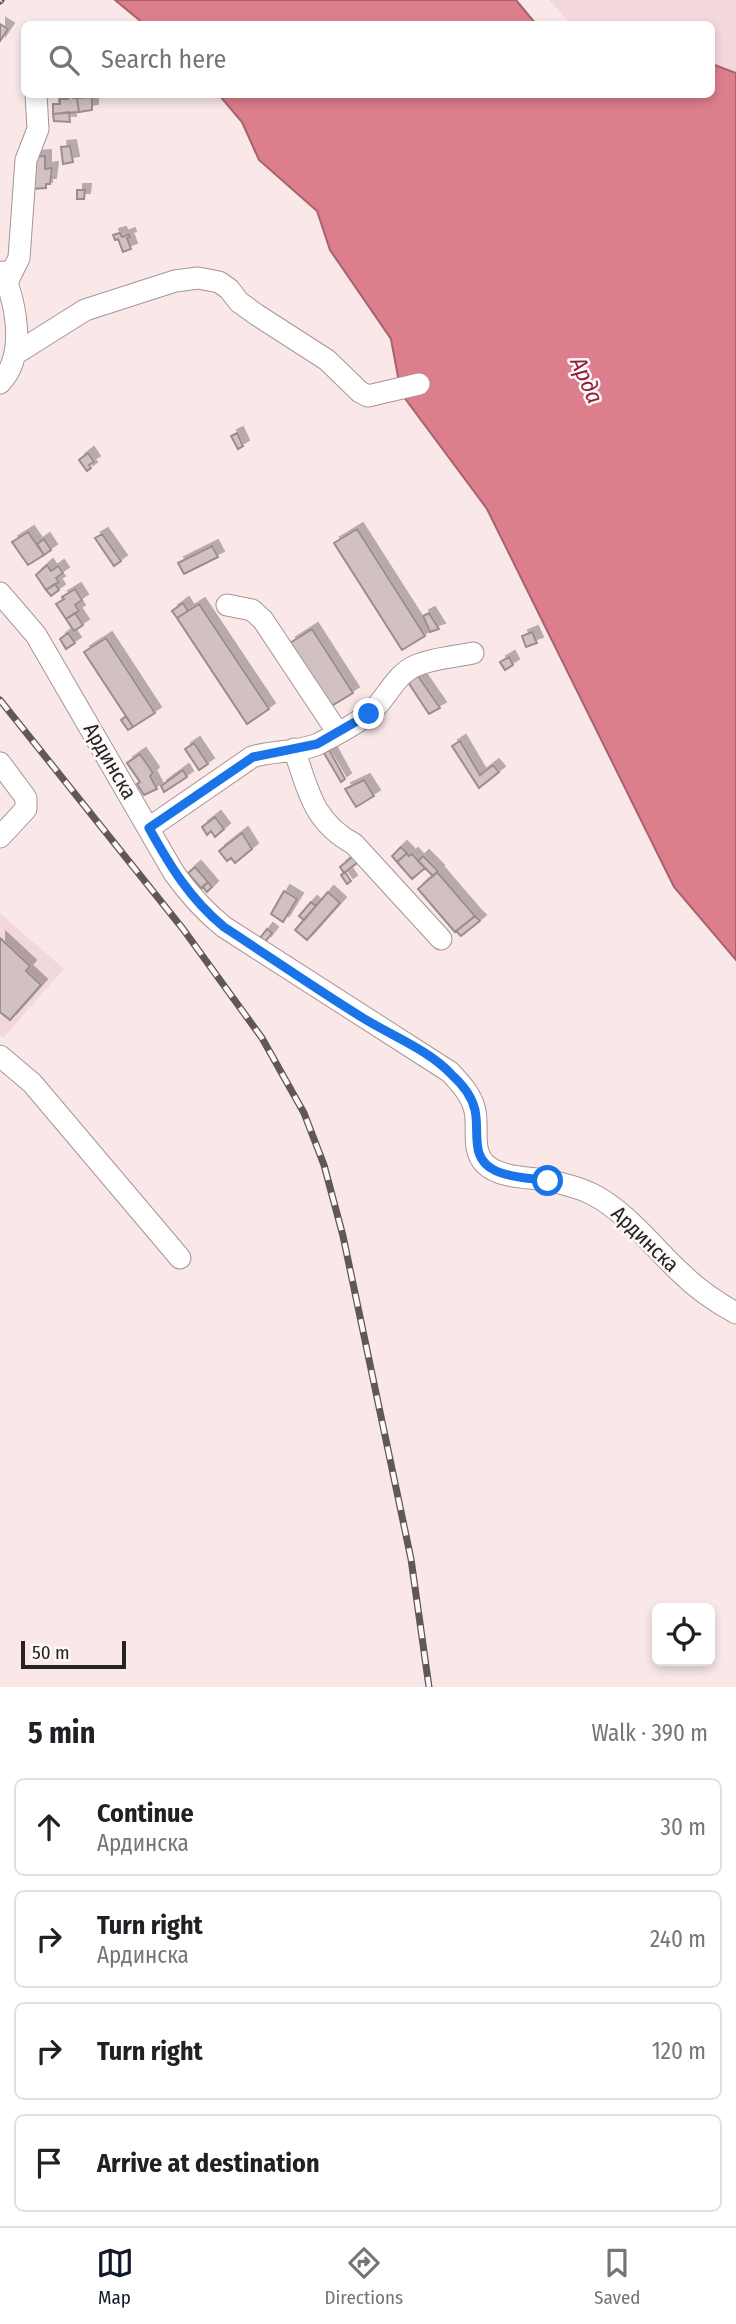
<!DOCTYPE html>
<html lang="en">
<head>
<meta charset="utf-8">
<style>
  :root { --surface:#fff; --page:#f6f6f6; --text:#202124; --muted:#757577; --line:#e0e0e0; --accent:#111827 }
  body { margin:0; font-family:"Fira Sans Condensed",sans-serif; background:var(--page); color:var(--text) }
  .controls { position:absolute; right:21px; bottom:21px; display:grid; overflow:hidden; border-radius:10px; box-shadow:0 4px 10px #0003 }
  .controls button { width:63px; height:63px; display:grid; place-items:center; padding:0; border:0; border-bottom:2px solid var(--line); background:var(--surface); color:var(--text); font:35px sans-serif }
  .scale { position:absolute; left:21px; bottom:18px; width:105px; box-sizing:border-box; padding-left:7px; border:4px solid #282122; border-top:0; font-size:19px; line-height:24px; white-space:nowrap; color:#282122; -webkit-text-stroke:5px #fdf9f9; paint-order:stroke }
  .stop { position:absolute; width:21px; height:21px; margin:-16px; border:5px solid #1a73e8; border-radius:50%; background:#fff }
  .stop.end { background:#1a73e8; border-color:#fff; box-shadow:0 2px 7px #0008 }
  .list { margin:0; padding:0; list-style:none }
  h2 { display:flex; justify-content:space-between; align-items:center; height:91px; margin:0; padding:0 28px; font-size:30px }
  h2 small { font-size:23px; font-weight:400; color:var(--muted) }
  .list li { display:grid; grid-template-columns:46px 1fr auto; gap:21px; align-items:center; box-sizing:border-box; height:98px; margin:0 14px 14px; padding:0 14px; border:2px solid var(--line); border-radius:10px }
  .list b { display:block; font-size:26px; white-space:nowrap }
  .list p { margin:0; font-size:23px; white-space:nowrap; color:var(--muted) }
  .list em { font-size:23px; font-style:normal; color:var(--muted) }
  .icon { flex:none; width:38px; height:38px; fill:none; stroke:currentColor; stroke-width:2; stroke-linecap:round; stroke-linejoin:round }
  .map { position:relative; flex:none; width:736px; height:1687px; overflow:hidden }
  .search { position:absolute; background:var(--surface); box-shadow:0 4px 10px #0003; left:21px; right:21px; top:21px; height:77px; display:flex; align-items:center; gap:18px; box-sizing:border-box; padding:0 24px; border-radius:10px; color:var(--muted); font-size:26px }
  .sheet { height:539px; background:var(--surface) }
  nav { display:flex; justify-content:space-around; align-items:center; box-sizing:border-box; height:98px; border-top:2px solid var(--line); background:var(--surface); font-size:19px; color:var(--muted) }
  nav a { display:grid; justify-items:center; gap:4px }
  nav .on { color:var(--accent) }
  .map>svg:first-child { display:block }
</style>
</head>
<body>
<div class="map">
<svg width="736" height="1687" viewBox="0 0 736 1687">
  <defs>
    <filter id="shadow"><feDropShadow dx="6" dy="-6" stdDeviation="0" flood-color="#0004"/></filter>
  </defs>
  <rect width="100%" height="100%" fill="#fae8e9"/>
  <path fill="#f3d8db" d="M549,0H736V212L712,94V24H571Z
    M0,913L64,969L3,1038L0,1035Z"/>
  <path fill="#dd7e8d" stroke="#a7626d" stroke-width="2" d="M115,0H516L536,24H144Z
    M712,64L736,73V960L674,887L487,509L401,393L391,339L330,250L317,211L259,160L242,122L219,95L712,94Z"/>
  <path fill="#d2c1c3" stroke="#9d8c8e" stroke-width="2" filter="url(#shadow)" d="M0,24L8,29L0,41Z
    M68,94H73V98H77L79,112L53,114V104H60V99H68Z
    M92,97V110L79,112L77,98Z
    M69,112L70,122L54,121L53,114Z
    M70,146L73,162L63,164L61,147Z
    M45,156V169L52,168L50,184H46V188L31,189L30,157Z
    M77,190H85L84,199H77Z
    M120,233L122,237L129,234L130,237L127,238L131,249L123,252L118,239L115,240L113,235Z
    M237,433L243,446L238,449L231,436Z
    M88,453L94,462L89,465L91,468L87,471L79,460Z
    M357,529L425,636L402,650L334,543Z
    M28,532L44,555L28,565L12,542Z
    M102,534L121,561L114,566L95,538Z
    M44,539L51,550L44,555L37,544Z
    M212,546L218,557L184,574L178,563Z
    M47,565L51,571L58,566L63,573L56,578L59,582L46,590L36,575Z
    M55,584L59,590L51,596L46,590Z
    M75,589L82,600L75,605L79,611L66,619L56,604L64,599L62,597Z
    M183,603L188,611L177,618L172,611Z
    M199,604L269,709L247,724L177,618Z
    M75,613L83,625L74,631L66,619Z
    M429,613L439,629L430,632L423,616Z
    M312,629L353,693L328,708L290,643Z
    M532,632L537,643L526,647L522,636Z
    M68,633L75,643L66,649L60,639Z
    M106,638L155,713L133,727L84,652Z
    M509,657L513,665L505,670L500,662Z
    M418,676L440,708L429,714L408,682Z
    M126,716L133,727L128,730L121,720Z
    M460,741L480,775L493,765L499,772L479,788L452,746Z
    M194,743L208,764L199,770L185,749Z
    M326,744L345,779L341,782L321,748Z
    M140,754L153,773L150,776L157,789L144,795L137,784L140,782L127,763Z
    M183,770L187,777L164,792L161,786Z
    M364,780L374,796L356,807L345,789Z
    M215,817L224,829L215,837L211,831L207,835L202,827Z
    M242,833L252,849L235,863L231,858L227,861L219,851Z
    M401,847L407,853L397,862L392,856Z
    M357,853L362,859L344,873L340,867Z
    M407,853L409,856L412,854L425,868L412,879L397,862Z
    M423,856L438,871L433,876L418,861Z
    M195,867L208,882L201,888L188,873Z
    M345,872L351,881L347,884L341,875Z
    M437,872L475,916L455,932L418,889Z
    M208,882L212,887L207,892L203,887Z
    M284,891L297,899L283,922L271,914Z
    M328,892L340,903L307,940L295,930Z
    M311,902L316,906L304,920L299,916Z
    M475,916L480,921L461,936L456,931Z
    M267,929L272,933L265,942L260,938Z
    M0,938L30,966L26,971L41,985L10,1020L0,1012Z"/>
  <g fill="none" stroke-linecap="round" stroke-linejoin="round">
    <defs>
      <path id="minor" d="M7,282L19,258L26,160L38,129L36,94
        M15,354L85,310L175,281L198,278L219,282L229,289L239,302L257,315L327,360L360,392L368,396L419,384
        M0,383C27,355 16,304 3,272
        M0,593L36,635L174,873C189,894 204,911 224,927L450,1072C459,1082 470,1093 474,1107C480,1125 470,1149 485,1164C500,1178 526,1177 546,1180C561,1183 578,1187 592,1194C627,1212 652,1246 680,1272C697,1289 716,1302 736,1313
        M227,605L252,610L263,620L338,733
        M294,749C308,790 313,822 354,844L441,939
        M0,763L26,798V809L0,837
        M149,828L252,757C274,750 300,753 320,743C337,734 357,724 371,712C386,699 396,674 415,666C433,658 454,657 473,653
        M0,1056L32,1083L180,1258"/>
    </defs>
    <use href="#minor" stroke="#a69597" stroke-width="23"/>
    <use href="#minor" stroke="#fff" stroke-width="21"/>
    <defs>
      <path id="rail" d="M0,1L1,0
        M0,700L183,929L262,1038L304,1113L324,1165L343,1236L411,1559L429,1687"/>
    </defs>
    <use href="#rail" stroke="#615758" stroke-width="7"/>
    <use href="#rail" stroke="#fdf9f9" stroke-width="4.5" stroke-dasharray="13" stroke-linecap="butt"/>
  </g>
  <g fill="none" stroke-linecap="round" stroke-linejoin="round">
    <path stroke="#1a73e8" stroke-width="9" d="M369,714L317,744L253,757L149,828C170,866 190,899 224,927C270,957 316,989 363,1018C392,1036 429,1050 452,1075C462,1084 472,1097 475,1110C480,1133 469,1159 496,1171C512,1178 531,1178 548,1181"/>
  </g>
  <g text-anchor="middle" stroke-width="5" stroke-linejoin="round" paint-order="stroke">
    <g font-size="21" fill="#282122" stroke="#fdf9f9">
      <text transform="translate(110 761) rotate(60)" y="7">Ардинска</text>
      <text transform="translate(645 1239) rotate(44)" y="7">Ардинска</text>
    </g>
    <g font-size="23" font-style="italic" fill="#8f1f3d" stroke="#fdf9f9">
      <text transform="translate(587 380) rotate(66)" y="8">Арда</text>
    </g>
  </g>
</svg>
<div class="controls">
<button><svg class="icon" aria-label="locate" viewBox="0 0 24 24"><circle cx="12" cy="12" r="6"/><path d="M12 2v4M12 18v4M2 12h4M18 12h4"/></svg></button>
</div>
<div class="scale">50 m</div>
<div class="stop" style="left:548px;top:1181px"></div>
<div class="stop end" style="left:369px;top:714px"></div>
<div class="search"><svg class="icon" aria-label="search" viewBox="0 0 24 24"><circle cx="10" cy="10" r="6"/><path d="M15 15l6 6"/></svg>Search here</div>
</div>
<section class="sheet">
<h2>5 min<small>Walk · 390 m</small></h2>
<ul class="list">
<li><svg class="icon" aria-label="ahead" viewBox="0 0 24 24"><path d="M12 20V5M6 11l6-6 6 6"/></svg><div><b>Continue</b><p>Ардинска</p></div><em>30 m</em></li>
<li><svg class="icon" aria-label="right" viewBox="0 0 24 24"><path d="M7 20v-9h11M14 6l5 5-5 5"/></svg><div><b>Turn right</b><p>Ардинска</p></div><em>240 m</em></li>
<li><svg class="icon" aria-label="right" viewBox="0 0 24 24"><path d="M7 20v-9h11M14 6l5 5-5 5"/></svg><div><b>Turn right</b></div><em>120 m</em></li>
<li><svg class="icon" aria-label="arrive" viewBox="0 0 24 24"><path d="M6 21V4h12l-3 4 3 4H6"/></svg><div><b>Arrive at destination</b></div></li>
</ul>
</section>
<nav>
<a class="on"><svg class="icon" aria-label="map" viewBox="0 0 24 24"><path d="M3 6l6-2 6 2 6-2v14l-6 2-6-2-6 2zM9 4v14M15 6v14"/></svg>Map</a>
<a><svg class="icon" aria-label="directions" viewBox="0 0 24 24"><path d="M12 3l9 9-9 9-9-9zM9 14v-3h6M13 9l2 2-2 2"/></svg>Directions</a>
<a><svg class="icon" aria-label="saved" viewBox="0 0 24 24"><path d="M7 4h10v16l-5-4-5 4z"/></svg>Saved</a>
</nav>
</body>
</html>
